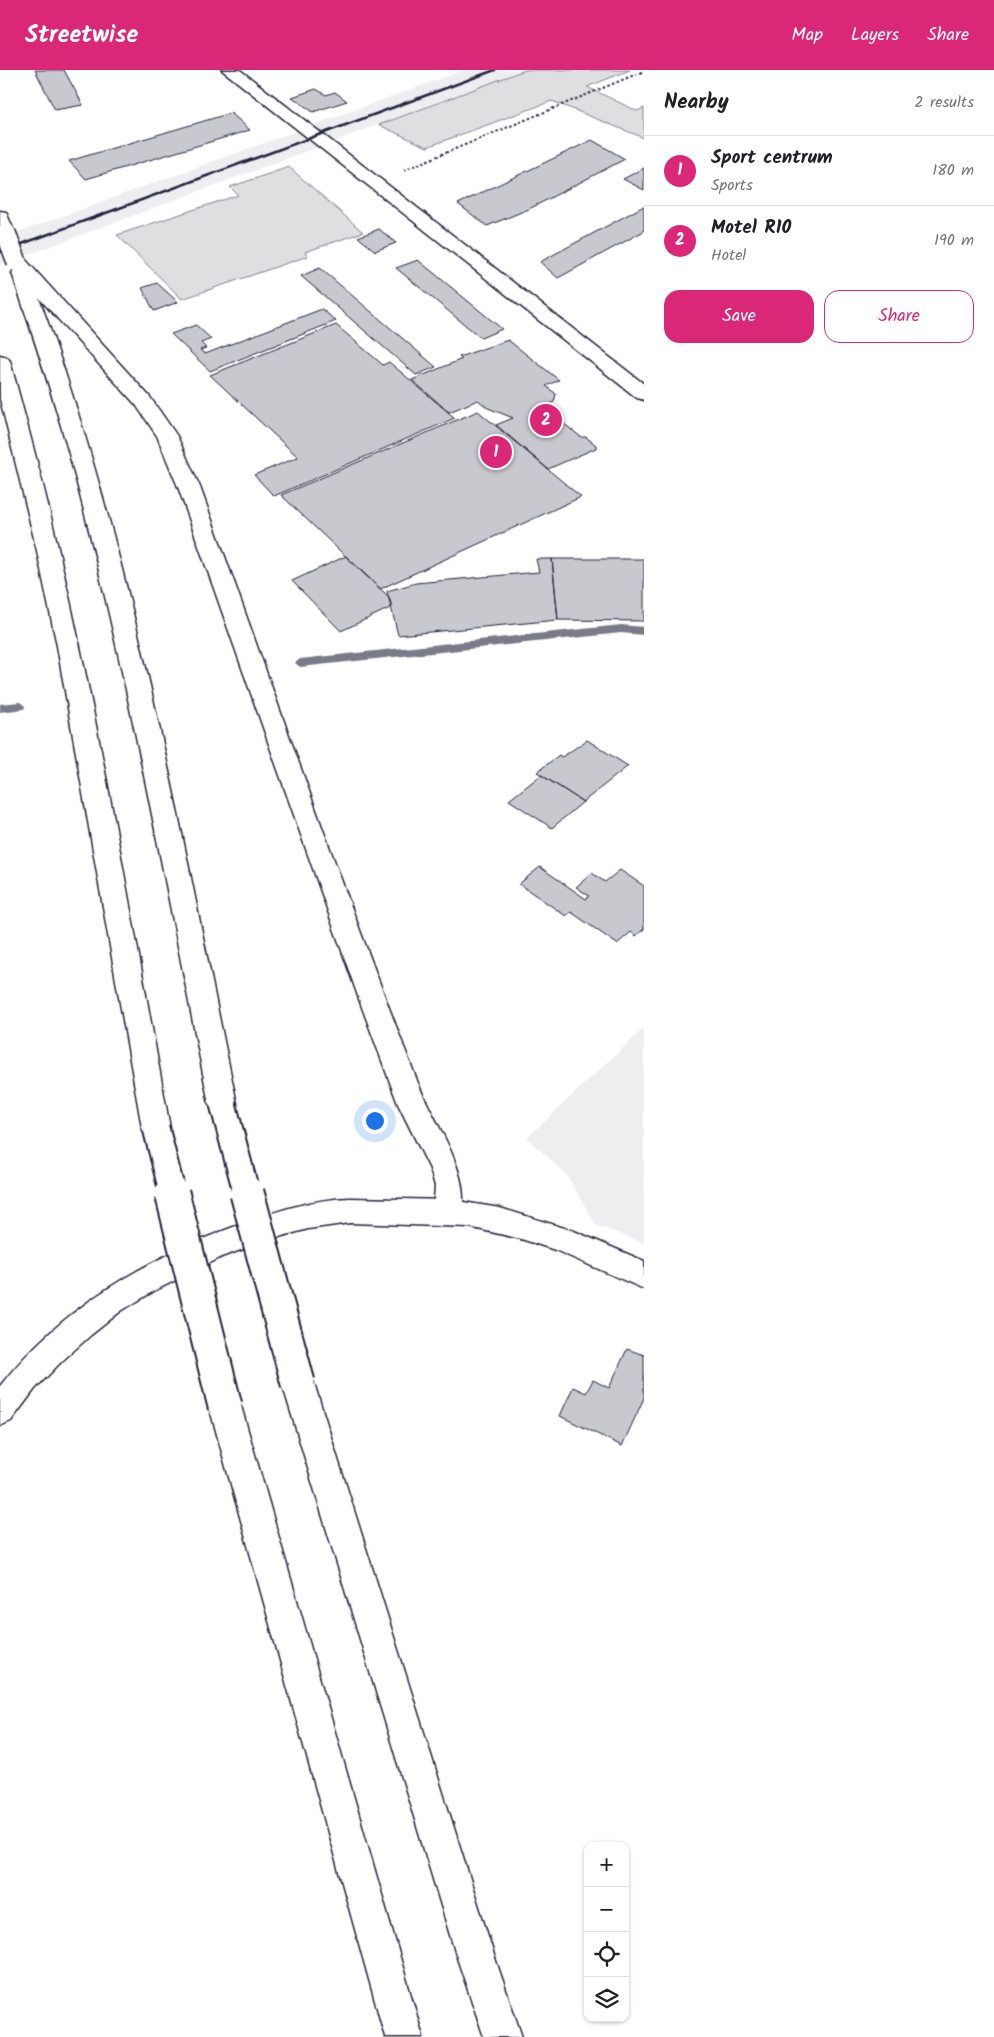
<!DOCTYPE html>
<html lang="en">
<head>
<meta charset="utf-8">
<style>
  :root { --surface:#fff; --page:#f6f6f6; --text:#202124; --muted:#757577; --line:#e0e0e0; --accent:#db2777 }
  body { margin:0; font-family:Kalam,sans-serif; background:var(--page); color:var(--text) }
  .controls { position:absolute; right:15px; bottom:15px; display:grid; overflow:hidden; border-radius:10px; box-shadow:0 1px 4px #0004 }
  .controls button { width:45px; height:45px; display:grid; place-items:center; padding:0; border:0; border-bottom:1px solid var(--line); background:var(--surface); color:var(--text); font:25px sans-serif }
  .you { position:absolute; left:374px; top:1050px; width:18px; height:18px; margin:-12px; border:4px solid #fff; border-radius:50%; background:#1a73e8; box-shadow:0 0 0 8px #1a73e833 }
  .badge { display:grid; place-items:center; width:32px; height:32px; border-radius:50%; background:var(--accent); color:#fff; font-size:16px; font-weight:700 }
  .pin { position:absolute; translate:-50% -50%; border:2px solid #fff; box-shadow:0 1px 5px #0006 }
  .list { margin:0; padding:0; list-style:none }
  h2 { display:flex; justify-content:space-between; align-items:center; height:65px; margin:0; padding:0 20px; font-size:21px }
  h2 small { font-size:16px; font-weight:400; color:var(--muted) }
  .list li { display:grid; grid-template-columns:32px 1fr auto; gap:15px; align-items:center; box-sizing:border-box; height:70px; padding:0 20px; border-top:1px solid var(--line) }
  .list b { display:block; font-size:19px; white-space:nowrap }
  .list p { margin:0; font-size:16px; white-space:nowrap; color:var(--muted) }
  .list em { font-size:16px; font-style:normal; color:var(--muted) }
  .actions { display:flex; gap:10px; padding:15px 20px }
  .actions a { flex:1; padding:11px 0; border:1px solid var(--accent); border-radius:15px; text-align:center; font-size:18px; color:var(--accent) }
  .actions .main { background:var(--accent); color:#fff }
  .icon { flex:none; width:28px; height:28px; fill:none; stroke:currentColor; stroke-width:2; stroke-linecap:round; stroke-linejoin:round }
  .map { position:relative; flex:none; width:644px; height:1967px; overflow:hidden }
  header { display:flex; align-items:center; gap:30px; box-sizing:border-box; height:70px; padding:0 25px; background:var(--accent); color:#fff }
  header strong { font-size:24px }
  nav { display:flex; gap:28px; margin-inline-start:auto; font-size:18px }
  main { display:flex }
  aside { flex:1; background:var(--surface) }
  .map>svg:first-child { display:block }
</style>
</head>
<body>
<header>
<strong>Streetwise</strong>
<nav><a>Map</a><a>Layers</a><a>Share</a></nav>
</header>
<main>
<div class="map">
<svg width="644" height="1967" viewBox="0 0 644 1967">
  <rect width="100%" height="100%" fill="#fff"/>
  <filter id="ink" filterUnits="userSpaceOnUse"><feTurbulence type="fractalNoise" baseFrequency=".02" numOctaves="2"/><feDisplacementMap in="SourceGraphic" scale="10" xChannelSelector="R" yChannelSelector="G"/><feConvolveMatrix kernelMatrix="1 2 1 2 8 2 1 2 1" color-interpolation-filters="sRGB"/></filter>
  <g filter="url(#ink)">
    <path fill="#eeeef1" d="M464,0H526L0,195V169Z
      M644,958V1173L596,1155L566,1104L527,1068Z"/>
    <path fill="#dfdfe2" stroke="#80808e" d="M525,0H630L587,17L637,41L644,38V68L552,31L427,77L379,55Z
      M289,97L363,162L305,182L308,186L182,229L117,165L238,125L230,117Z"/>
    <g fill="none" stroke-linecap="round" stroke-linejoin="round">
      <path fill="#7a7a88" fill-rule="evenodd" d="M621,555L644,557V565L621,563L300,597L295,593L300,589Z
        M20,632L25,636L24,639L0,642V634Z"/>
    </g>
    <path fill="#c8c8cf" stroke="#22223b" d="M35,0H64L83,35L55,40Z
      M316,19L326,25L335,22L347,31L313,42L292,27Z
      M231,43L250,60L86,109L69,91Z
      M592,70L625,89L529,139L487,156L458,134Z
      M644,98V120L623,109Z
      M644,136V161L558,208L540,192Z
      M379,159L396,173L375,181L358,167Z
      M418,190L502,259L481,268L396,198Z
      M320,198L436,297L416,305L301,206Z
      M157,213L178,232L154,241L142,218Z
      M322,239L336,251L210,301L171,264L196,255L211,269L201,273L206,278L200,280L205,284Z
      M336,255L383,295L389,292L455,348L274,426L254,405L298,387L210,305Z
      M508,270L559,310L546,316L556,324L554,332L546,336L556,343L554,346L581,367H586L596,375V378L548,399L496,355L513,348L488,338L478,330L449,342L412,310L462,289L459,287Z
      M478,341L581,427L380,519L281,425Z
      M346,486L389,527L392,537L341,561L292,511Z
      M536,489H552L558,550L398,565L387,521L416,513L539,502Z
      M552,489H644V551L558,550Z
      M587,670L628,696L583,732L537,702L559,685L562,687Z
      M541,705L583,732L552,758L509,730Z
      M540,797L586,829L589,826L576,817L592,803L605,812L620,800L644,816V859L636,866L631,862L617,874L571,842L566,846L519,814Z
      M627,1279L644,1285V1328L622,1376L560,1346L573,1317L586,1323L593,1310L609,1318Z"/>
    <g fill="none" stroke-linecap="round" stroke-linejoin="round">
      <defs>
        <path id="minor" d="M222,0H240L644,314V330L637,328Z
          M350,1128L451,1130L500,1138L574,1161L644,1191V1219L555,1180L521,1169L469,1157L350,1153L308,1159L272,1169L224,1186L154,1221L121,1241L91,1265L62,1291L35,1319L11,1351L0,1356V1316C61,1238 144,1190 236,1156C273,1142 311,1129 350,1128Z"/>
        <path id="highway" d="M0,141L6,142L15,163L13,167L6,169L0,167Z
          M17,186L24,188L150,327L177,366L200,417C272,616 341,816 418,1013C433,1052 478,1111 458,1152L448,1156L438,1152L433,1143L435,1116L430,1099L398,1034L360,932L178,417L157,366L136,335L39,228C134,485 181,766 237,1034L233,1042L223,1046L213,1042L209,1034C166,819 128,603 71,391C54,328 33,266 12,203L14,200L8,192L10,188Z
          M0,285L7,287L10,291C27,354 45,418 59,482C103,672 135,866 170,1058L166,1066L156,1070L146,1066L142,1058L57,576L37,481L0,329Z
          M298,1299L309,1303L314,1313L494,1885L522,1967H484L456,1885L282,1313L287,1303Z
          M225,1321L236,1326L241,1336L423,1967H385L209,1336L214,1326Z"/>
      </defs>
      <use href="#minor" stroke="#22223b" stroke-width="3"/>
      <use href="#highway" stroke="#22223b" stroke-width="3"/>
      <path stroke="#22223b" stroke-width="2" stroke-dasharray="2.5 2.5" stroke-linecap="butt" d="M404,100L644,1"/>
      <use href="#minor" fill="#fff" fill-rule="evenodd"/>
      <use href="#highway" fill="#fff" fill-rule="evenodd"/>
      <path stroke="#22223b" stroke-width="2.5" d="M0,182L495,0"/>
      <defs>
        <path id="highway-bridge-far2" d="M6,163L17,192"/>
        <path id="highway-bridge-far1" d="M223,1034L247,1125
          M156,1058L173,1125"/>
        <path id="highway-bridge" d="M172,1123L225,1336
          M247,1123L298,1313"/>
      </defs>
      <use href="#highway-bridge-far2" stroke="#22223b" stroke-width="22" stroke-linecap="butt"/>
      <use href="#highway-bridge-far1" stroke="#22223b" stroke-width="29" stroke-linecap="butt"/>
      <use href="#highway-bridge" stroke="#22223b" stroke-width="37" stroke-linecap="butt"/>
      <use href="#highway-bridge-far2" stroke="#fff" stroke-width="19"/>
      <use href="#highway-bridge-far1" stroke="#fff" stroke-width="25"/>
      <use href="#highway-bridge" stroke="#fff" stroke-width="33"/>
    </g>
  </g>
</svg>
<div class="controls">
<button>+</button>
<button>−</button>
<button><svg class="icon" aria-label="locate" viewBox="0 0 24 24"><circle cx="12" cy="12" r="6"/><path d="M12 2v4M12 18v4M2 12h4M18 12h4"/></svg></button>
<button><svg class="icon" aria-label="layers" viewBox="0 0 24 24"><path d="M12 4l9 5-9 5-9-5zM3 14l9 5 9-5"/></svg></button>
</div>
<div class="you"></div>
<div class="pin badge" style="left:496px;top:382px">1</div>
<div class="pin badge" style="left:546px;top:350px">2</div>
</div>
<aside>
<h2>Nearby<small>2 results</small></h2>
<ul class="list">
<li><span class="badge">1</span><div><b>Sport centrum</b><p>Sports</p></div><em>180 m</em></li>
<li><span class="badge">2</span><div><b>Motel R10</b><p>Hotel</p></div><em>190 m</em></li>
</ul>
<div class="actions"><a class="main">Save</a><a>Share</a></div>
</aside>
</main>
</body>
</html>
